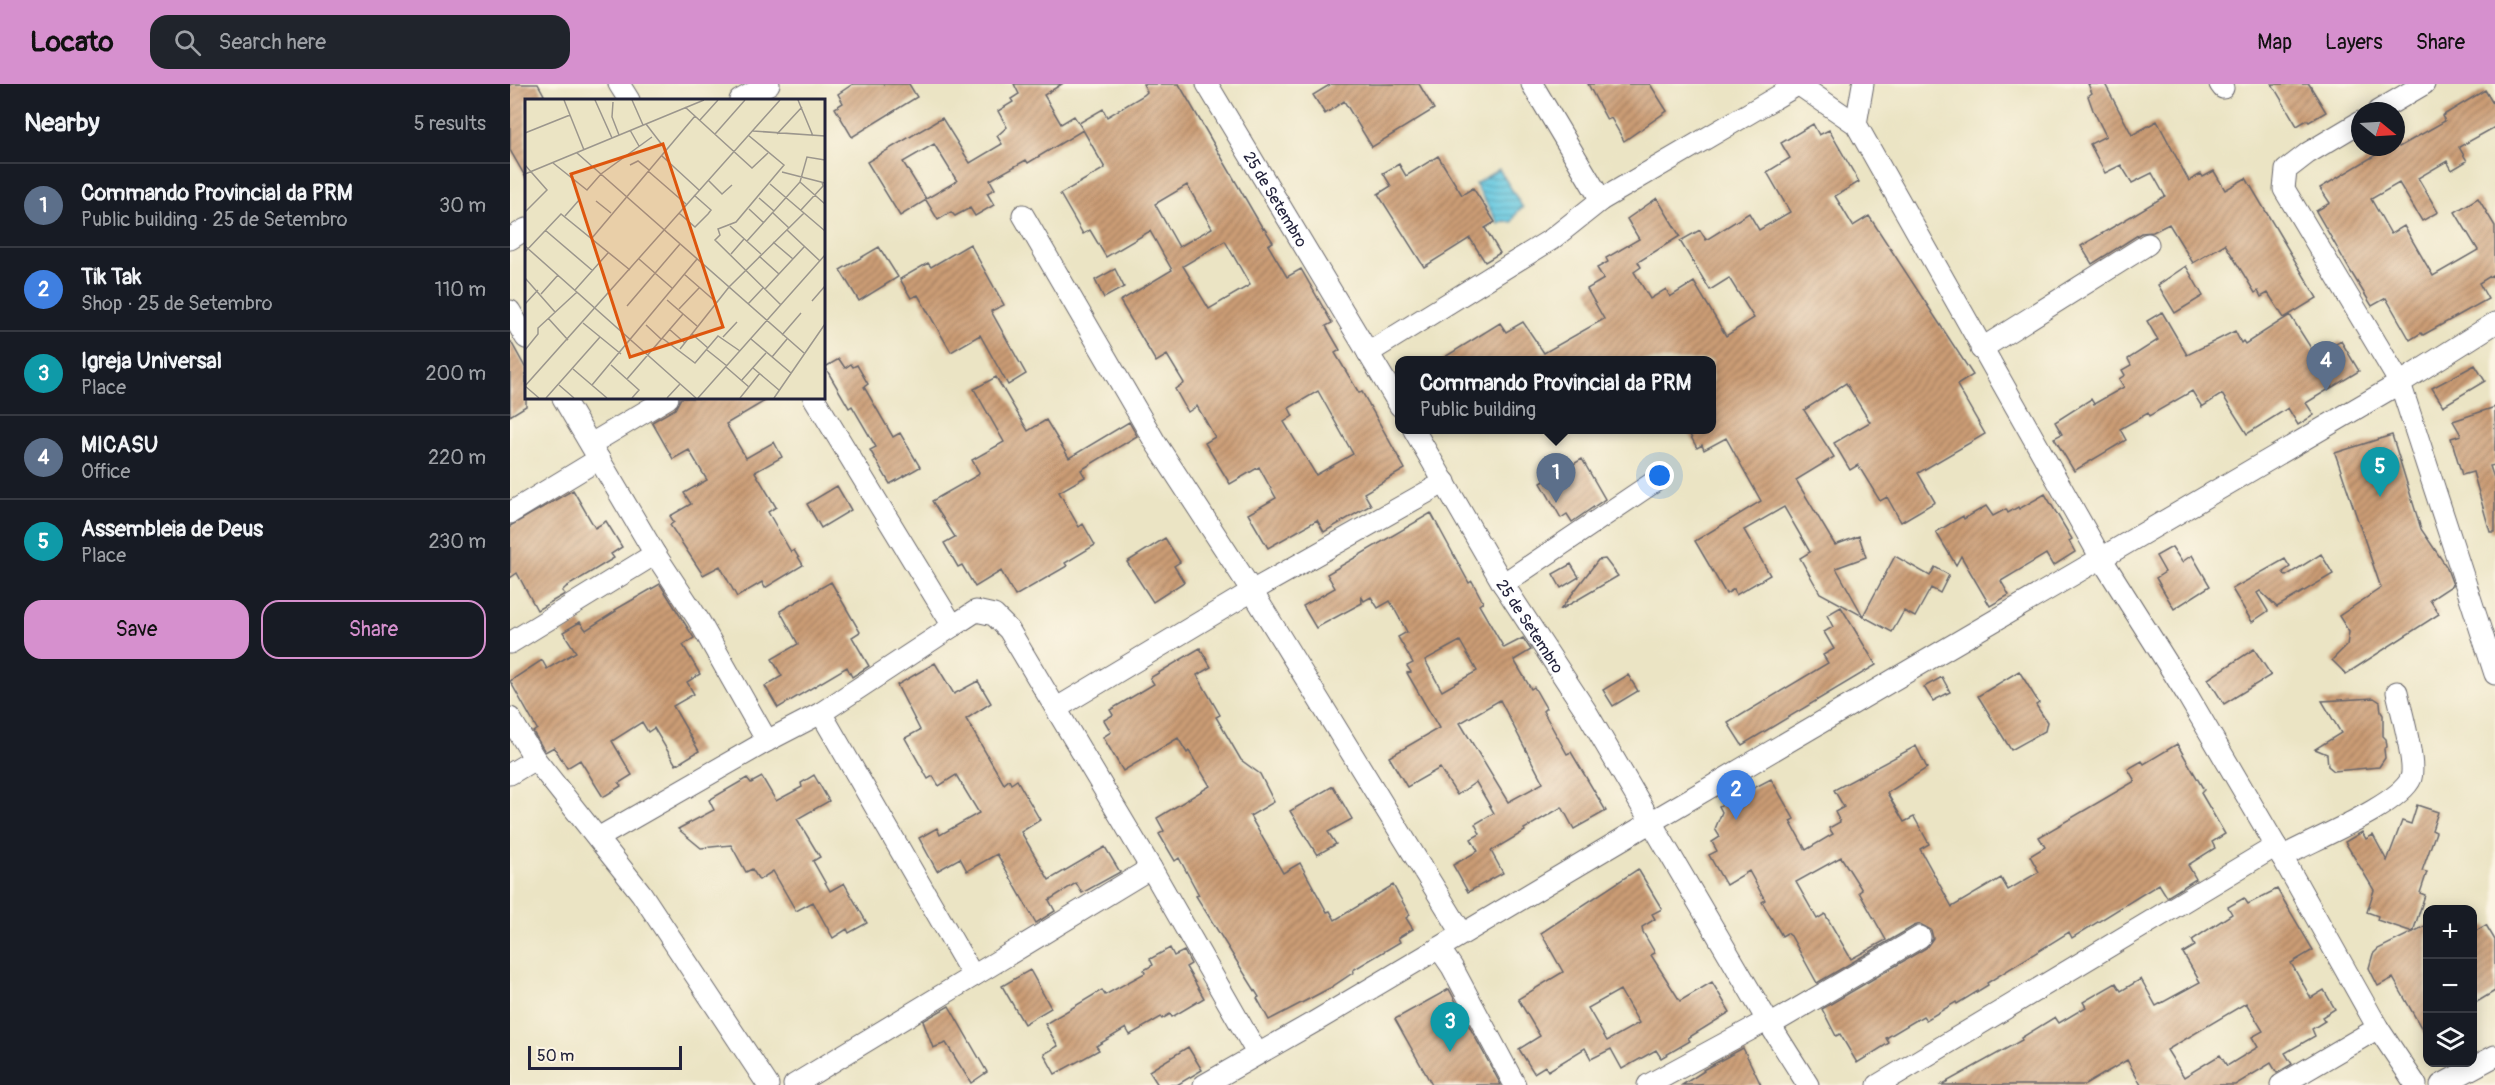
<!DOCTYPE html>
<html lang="en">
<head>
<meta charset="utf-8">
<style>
  :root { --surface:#171b24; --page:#20242c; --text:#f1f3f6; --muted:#9ea1a6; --line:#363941; --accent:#d690ce }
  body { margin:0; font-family:Pangolin,sans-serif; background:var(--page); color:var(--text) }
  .controls { position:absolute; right:18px; bottom:18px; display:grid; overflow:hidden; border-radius:12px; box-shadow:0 3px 15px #0003 }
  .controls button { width:54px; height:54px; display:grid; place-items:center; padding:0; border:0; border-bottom:2px solid var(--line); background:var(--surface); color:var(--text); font:30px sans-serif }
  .compass { position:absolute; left:1841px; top:18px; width:54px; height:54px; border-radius:50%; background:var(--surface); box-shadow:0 3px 15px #0003; rotate:108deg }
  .scale { position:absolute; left:18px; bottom:15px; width:154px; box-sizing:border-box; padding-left:6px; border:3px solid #22223b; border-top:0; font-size:16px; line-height:21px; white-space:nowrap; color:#22223b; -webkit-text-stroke:4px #fcf5e5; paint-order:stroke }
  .you { position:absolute; left:1150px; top:392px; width:21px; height:21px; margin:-15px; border:4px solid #fff; border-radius:50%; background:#1a73e8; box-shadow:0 0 0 9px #1a73e833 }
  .badge { display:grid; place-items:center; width:39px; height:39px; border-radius:50%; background:var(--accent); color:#fff; font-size:20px; font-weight:700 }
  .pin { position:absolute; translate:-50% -50px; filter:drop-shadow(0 2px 3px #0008) }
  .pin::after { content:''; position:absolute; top:32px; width:21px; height:18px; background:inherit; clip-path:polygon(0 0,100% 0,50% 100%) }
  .popup { position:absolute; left:885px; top:272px; width:321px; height:78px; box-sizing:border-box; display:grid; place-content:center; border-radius:12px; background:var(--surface); filter:drop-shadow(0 2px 4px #0005); font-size:20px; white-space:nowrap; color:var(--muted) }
  .popup b { font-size:22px; color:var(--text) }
  .popup::after { content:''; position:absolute; left:50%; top:100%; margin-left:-12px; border:12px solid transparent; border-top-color:var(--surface) }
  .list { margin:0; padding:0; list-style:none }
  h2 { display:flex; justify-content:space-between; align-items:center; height:78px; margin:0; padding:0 24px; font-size:26px }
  h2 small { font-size:20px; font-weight:400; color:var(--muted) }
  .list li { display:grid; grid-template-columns:39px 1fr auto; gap:18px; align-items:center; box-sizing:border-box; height:84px; padding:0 24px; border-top:2px solid var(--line) }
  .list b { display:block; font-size:22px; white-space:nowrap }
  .list p { margin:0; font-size:20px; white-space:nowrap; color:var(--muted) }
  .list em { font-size:20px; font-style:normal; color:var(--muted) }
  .actions { display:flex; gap:12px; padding:18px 24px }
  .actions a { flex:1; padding:14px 0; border:2px solid var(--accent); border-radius:18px; text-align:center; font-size:21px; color:var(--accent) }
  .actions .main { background:var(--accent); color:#111 }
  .icon { flex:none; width:33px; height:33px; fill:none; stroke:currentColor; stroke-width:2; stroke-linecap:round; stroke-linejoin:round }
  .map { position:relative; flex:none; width:1985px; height:1001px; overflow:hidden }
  header { display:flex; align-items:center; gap:36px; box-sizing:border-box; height:84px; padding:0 30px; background:var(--accent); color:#111 }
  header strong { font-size:28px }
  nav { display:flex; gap:33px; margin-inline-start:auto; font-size:21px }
  .search { width:420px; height:54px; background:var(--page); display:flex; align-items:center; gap:15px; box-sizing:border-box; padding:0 21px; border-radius:18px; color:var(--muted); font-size:22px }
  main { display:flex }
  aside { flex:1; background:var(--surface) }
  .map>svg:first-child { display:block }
</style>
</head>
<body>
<header>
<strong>Locato</strong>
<div class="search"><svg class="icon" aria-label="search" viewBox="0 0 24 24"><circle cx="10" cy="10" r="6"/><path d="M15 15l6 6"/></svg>Search here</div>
<nav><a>Map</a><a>Layers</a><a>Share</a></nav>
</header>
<main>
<aside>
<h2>Nearby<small>5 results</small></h2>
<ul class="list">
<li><span class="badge" style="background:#5c6f8a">1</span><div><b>Commando Provincial da PRM</b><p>Public building · 25 de Setembro</p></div><em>30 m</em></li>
<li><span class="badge" style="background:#3f7fe0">2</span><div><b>Tik Tak</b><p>Shop · 25 de Setembro</p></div><em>110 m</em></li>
<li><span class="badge" style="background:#0f9aa8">3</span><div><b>Igreja Universal</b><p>Place</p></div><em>200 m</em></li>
<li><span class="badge" style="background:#5c6f8a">4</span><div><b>MICASU</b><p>Office</p></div><em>220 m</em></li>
<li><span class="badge" style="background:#0f9aa8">5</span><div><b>Assembleia de Deus</b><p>Place</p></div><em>230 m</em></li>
</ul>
<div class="actions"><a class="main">Save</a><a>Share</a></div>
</aside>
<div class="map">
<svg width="1985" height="1001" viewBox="0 0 1985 1001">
  <defs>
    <pattern id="water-rules" width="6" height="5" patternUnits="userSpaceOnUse" patternTransform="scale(1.5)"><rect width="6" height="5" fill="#63c7e0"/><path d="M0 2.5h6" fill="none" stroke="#51a1b7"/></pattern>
    <pattern id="building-hatch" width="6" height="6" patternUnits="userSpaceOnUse" patternTransform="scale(1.5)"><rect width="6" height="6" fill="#cb9c75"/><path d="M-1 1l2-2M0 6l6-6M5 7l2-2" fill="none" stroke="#a47f61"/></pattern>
  </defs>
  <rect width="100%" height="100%" fill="#fcf5e5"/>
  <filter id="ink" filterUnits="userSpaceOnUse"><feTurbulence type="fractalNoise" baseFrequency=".0167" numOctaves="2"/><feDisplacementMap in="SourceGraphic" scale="12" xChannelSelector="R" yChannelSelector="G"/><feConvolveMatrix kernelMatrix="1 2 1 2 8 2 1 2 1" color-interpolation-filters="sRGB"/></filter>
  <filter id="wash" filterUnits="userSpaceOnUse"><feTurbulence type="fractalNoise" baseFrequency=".008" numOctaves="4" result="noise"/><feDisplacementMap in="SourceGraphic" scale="24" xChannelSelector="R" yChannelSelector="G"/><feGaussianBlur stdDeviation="1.35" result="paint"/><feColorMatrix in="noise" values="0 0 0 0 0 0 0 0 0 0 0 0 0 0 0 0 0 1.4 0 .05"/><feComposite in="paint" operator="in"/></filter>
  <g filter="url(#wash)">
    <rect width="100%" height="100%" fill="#ebe4c4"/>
    <path fill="url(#water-rules)" stroke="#42748e" stroke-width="1.5" d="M989,85L1013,124L1008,127L1002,138L994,137L989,140L965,100Z"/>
    <g id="blocks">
      <path fill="url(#building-hatch)" fill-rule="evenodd" d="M0,0H28L34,11L25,16H16V94L0,66Z
        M343,0H399L407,13L342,53L325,24L333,19L328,10Z
        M504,0H552L534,11L551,40L564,32L573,46L518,79L516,76L480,96L485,105L477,109L484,121L465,132L460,124L445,132L441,128L428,136L416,116L390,132L357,78L432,34L460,79L492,60L487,52L497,43L488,27L503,18L501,15L509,10ZM424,60L447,97L416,115L393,78Z
        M633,0H669L753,145L754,144L763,158L758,161L777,193L791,185L822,239L816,242L830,266L825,269L849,309L852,308L895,385L854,409L861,421L814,448L807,436L758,464L738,430L766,414L749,383L720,400L695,359L705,353L687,322L678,328L665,305L674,299L657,271L646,278L610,217L662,186L640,147L596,173L580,146L573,150L550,110L595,84L569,39L593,25L597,33L634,11L637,8ZM677,101L702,144L669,163L645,120ZM715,157L740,201L699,225L673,182ZM808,307L843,370L806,391L774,338L783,332L779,324Z
        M821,0H909L924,25L862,63L834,17L815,30L803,11Z
        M1078,0H1140L1157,27L1114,57L1101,34L1097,36Z
        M1578,0H1595L1622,51L1647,37L1679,97L1691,90L1693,93L1704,87L1715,106L1736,94L1807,214L1774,234L1758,209L1751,213L1748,207L1745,209L1715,160L1683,179L1659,140L1643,148L1631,149L1582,180L1571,162L1655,112L1642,89L1622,99L1611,81L1595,89L1580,60L1596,52L1583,26L1578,12L1582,9Z
        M1762,0H1799L1816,28L1799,38L1797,36L1787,42Z
        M1975,6L1985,23V43L1949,63L1957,77L1942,86L1937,77L1908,94L1928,128L1912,137L1889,99L1861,115L1881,150L1894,142L1923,192L1968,166L1945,128L1968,114L1985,142V196L1982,191L1969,199L1978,215L1913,251L1911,249L1900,256L1876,214L1862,222L1841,188L1806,127L1820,119L1810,104L1879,63H1886V59L1889,63L1935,37L1932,32Z
        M1303,40L1309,51L1319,46L1349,98L1325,112L1343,142L1359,132L1463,291L1447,301L1475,350L1408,389L1425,418L1391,438L1377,413L1370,417L1348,381L1340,386L1324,359L1360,338L1336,299L1294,326L1324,373L1286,396L1325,461L1349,452L1356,473L1326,484L1353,532L1385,472L1420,492L1425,483L1439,491L1430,509L1421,504L1405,533L1394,527L1382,548L1310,509L1290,474L1300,468L1274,423L1234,446L1260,491L1226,511L1224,505L1216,510L1185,457L1251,417L1216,354L1194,366L1192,361L1187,364L1179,349L1185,345H1202V276H930L990,239L996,248L1013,238L1034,269L1094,235L1077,205L1094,195L1087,184L1098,178L1096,174L1129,155L1117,135L1147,114L1170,152L1128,178L1131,183L1124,188L1140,215L1156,205L1160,213L1184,198L1216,252L1244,234L1219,194L1200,206L1170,157L1190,146L1196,156L1239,129L1249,146L1280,128L1257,88L1280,74L1271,59Z
        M928,72L952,111L963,104L985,138L975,144L990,169L975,178L960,154L914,183L868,110L881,102L873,89L889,80L896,92Z
        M460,160L494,221L481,227L516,290L498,301L470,251L441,268L408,211L401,214L390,195L418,179L421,183Z
        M369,163L388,193L349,217L330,186Z
        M1676,182L1693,212L1665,229L1648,201Z
        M605,185L614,203L594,214L585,196Z
        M1652,228L1677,271L1725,247L1731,259L1733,257L1735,260L1780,231L1806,272L1831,257L1849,287L1796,319L1804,331L1788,341L1778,324L1737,350L1712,310L1692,323L1682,307L1639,332L1638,329L1610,345L1616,356L1564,387L1544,354L1552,350L1545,338L1581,315L1584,320L1614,303L1609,295L1615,291L1612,286L1621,281L1618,275L1648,256L1637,237Z
        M0,256L16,285V322L0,332Z
        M329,275L335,284L341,280L343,283L347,281L358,300L354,303L383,353L390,349L410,383L380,400L360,366L366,363L342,322L339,324L315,283Z
        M1965,281L1975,297L1933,322L1922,304Z
        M486,293L518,347L536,336L559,374L619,338L627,352L571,386L575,393L549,408L569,443L573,440L585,461L555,479L557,482L505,512L491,487L465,503L452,481L448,483L434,459L445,453L422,417L468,391L469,388L462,376L494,358L464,305Z
        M171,314H260L216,340L236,374L264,358L272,373L245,388L266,423L258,428L281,468L284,466L293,481L255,504L252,498L227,513L210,482L193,491L160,441L164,438L160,432L181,420L174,409L197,396L179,366L163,375L142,338L165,325Z
        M1985,323V381L1980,382L1985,397V448H1980L1963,388L1952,391L1941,354L1951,351L1943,337Z
        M1882,351L1911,445L1936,482L1943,501L1920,516L1929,530L1836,590L1822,576L1837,561L1839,548L1829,532L1871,504L1825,369Z
        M1072,375L1095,415L1062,438L1057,430L1051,434L1031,399Z
        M327,402L341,426L311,444L297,420Z
        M63,406L85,444L96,437L112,463L101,470L104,474L56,503L52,507L55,510L27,526L7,489L0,494V442Z
        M1535,410L1562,455L1559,457L1565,468L1543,482L1536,470L1491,497L1499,511L1480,522L1451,472L1446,481L1426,448L1453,432L1454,435L1476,422L1483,432L1496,425L1498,429L1508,423L1509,425Z
        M921,429L959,499L962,497L973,518L969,521L994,564L1013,554L1021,566L1004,576L1021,605L1024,603L1036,624L1033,627L1057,670L1061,668L1096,727L1064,745L1052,723L1014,745L1015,747L981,767L993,789L958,808L943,781L968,767L961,755L970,750L965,740L984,729L966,698L947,711L930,684L897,703L879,673L929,644L897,589L901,588L897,582L903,579L888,553L897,548L880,517L868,524L861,513L854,517L851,512L852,519L806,544L793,522L825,504L817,490ZM950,557L967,587L932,607L915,576ZM990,616L1033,699L998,718L950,639Z
        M655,454L670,478L664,482L674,498L643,518L617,478Z
        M1662,463L1672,478L1682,471L1700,502L1664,525L1646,494L1655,488L1646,472Z
        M1811,470L1823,490L1767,523L1750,507L1747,509L1758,527L1742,538L1722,505L1775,475L1780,483L1773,488L1776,492Z
        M1095,475L1108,492L1050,526L1088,476Z
        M1061,480L1069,493L1051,504L1043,490Z
        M321,498L350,548L342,553L359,582L342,593L337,583L268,624L255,602L272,592L262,575L288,560L270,527Z
        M150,500L184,554L173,561L190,590L177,598L184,610L163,622L189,667L166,681L144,644L138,648L132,638L102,657L122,691L109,699L111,702L93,713L70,676L57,684L44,663L35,668L23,648L27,645L0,597L32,576L37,585L66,568L53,548L70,538L76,546L106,527L105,526Z
        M1331,523L1366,581L1232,661L1218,639L1318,579L1313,571L1324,565L1314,548L1323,543L1317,531Z
        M690,564L701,583L687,591L710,631L706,633L731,676L750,690L764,718L740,732L773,789L790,779L817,828L820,827L825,836L883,801L900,831L896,834L903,845L888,854L890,858L843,886L844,888L820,904L759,936L747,914L749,913L686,812L689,811L669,774L665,777L649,750L654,747L647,734L700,702L679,667L677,669L668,654L613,687L593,653L601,648L594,636L603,631L600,626L644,600L640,594Z
        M1744,565L1761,591L1714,620L1698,595Z
        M425,579L444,610L468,597L481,619L456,635L494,700L499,696L501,700L507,696L530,736L511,748L539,796L595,763L610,788L572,809L566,799L539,816L545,827L526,839L487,770L457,787L450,774L427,787L409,754L427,744L430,751L469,729L446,691L429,702L423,692L418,695L395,654L410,646L387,601Z
        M1509,587L1529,619L1526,621L1537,638L1535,647L1501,666L1468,612Z
        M1118,591L1128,607L1103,622L1093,606Z
        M1432,593L1440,608L1423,617L1414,603Z
        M1864,614L1870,618L1871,628L1873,631V652L1876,655L1877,663L1874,665L1875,674L1869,683L1824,687L1818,682L1817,670L1805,665L1831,649L1812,617Z
        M1667,660L1694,706L1691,709L1715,750L1702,758L1705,764L1678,781L1686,795L1657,813L1649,800L1562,854L1559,848L1477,899L1478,901L1447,920L1446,918L1416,936L1413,932L1376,954L1379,959L1347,979L1330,950L1326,952L1312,925L1416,864L1423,854L1421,846L1410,840L1404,842L1307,899L1281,852L1277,849L1272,852L1252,818L1255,816L1239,787L1216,801L1199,771L1207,767L1202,758L1210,753L1205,745L1212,728L1209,722L1261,695L1284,735L1280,737L1296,766L1323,750L1319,744L1330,738L1325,728L1334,723L1324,706L1406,662L1417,684L1377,709L1394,738L1404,733L1419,760L1410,765L1442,823L1491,794L1498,806L1529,788L1520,772L1535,763L1529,753L1625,697L1618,685L1632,677L1634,680ZM1331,773L1352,806L1349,808L1376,856L1341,875L1315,830L1307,835L1286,798Z
        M304,691L319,717L287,735L310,773L303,777L320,807L334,799L357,839L339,849L337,845L323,854L303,818L286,827L263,787L249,796L242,785L236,788L221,761L191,764L168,745L204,726L199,716L237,694L241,699L252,693L266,717L292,703L291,699Z
        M823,702L842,735L818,748L826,760L807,771L780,727Z
        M1907,721L1928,728L1922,746L1926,748L1912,787L1917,788L1910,809L1915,811L1903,848L1867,836L1868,832L1857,828L1864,806L1835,758L1852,748L1856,755L1863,751L1877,777L1892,737L1901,740Z
        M1128,785L1152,825L1142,830L1145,835L1132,843L1133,848L1145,869L1141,871L1170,917L1202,898L1220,928L1178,954L1180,957L1151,974L1146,966L1112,985L1101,965L1081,975L1075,964L1038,987L1035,982L1024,989L1009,965L1030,952L1008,915L1053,888L1031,849ZM1110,906L1129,939L1097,957L1078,924Z
        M1767,805L1803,866L1781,879L1801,914L1814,906L1825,925L1812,933L1815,937L1802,945L1805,952L1775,969L1782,980L1767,989L1761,979L1725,1001H1631L1617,976L1575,1001H1431L1512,956L1511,954L1545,933L1549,939L1576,923L1573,918L1606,899L1611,907L1631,895L1646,922L1690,898L1673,869L1685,862L1682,856L1722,830L1718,823L1734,814L1738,820ZM1736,919L1753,947L1742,953L1748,963L1717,982L1710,971L1674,993L1657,966Z
        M1917,841V954L1883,894L1868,902L1859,884L1863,870L1868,865Z
        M1976,841L1985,856V907L1962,921V849Z
        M660,864L664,872L674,867L681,880L676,883L694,914L662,933L660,930L652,935L651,933L620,951L616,944L586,962L589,966L545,990L534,970L548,962L535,940L592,906L595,911L635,889L634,886L643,881L640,875Z
        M520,886L541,924L514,940L492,902Z
        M939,905L991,1001H922L885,935Z
        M439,922L477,988L461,999L436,959L423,964L413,937Z
        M678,963L692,986L667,1001H648L639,987Z
        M1233,964L1251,1001H1172L1194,987L1193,986Z"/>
    </g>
  </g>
  <g filter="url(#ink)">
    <use href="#blocks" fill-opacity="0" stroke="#68666b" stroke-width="1.5"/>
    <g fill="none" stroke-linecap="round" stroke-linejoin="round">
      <defs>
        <g id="minor">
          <path d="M109,0L119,16"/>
          <path id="s1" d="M697,0L890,322"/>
          <path d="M1022,0L1091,116"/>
          <path d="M1288,0L1346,40L1591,474L1678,612L1766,762L1868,944L1906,1001"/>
          <path d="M1710,0L1713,4"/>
          <path d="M230,16L259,0"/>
          <path d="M1868,27L1914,0"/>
          <path d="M1850,38L1798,69L1776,86L1774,105L1890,299L1985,590"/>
          <path d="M1346,40L1353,0"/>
          <path d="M513,131L645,358L742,507L952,849"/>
          <path d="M0,155L16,145"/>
          <path d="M0,227L16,254"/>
          <path d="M1471,265L1638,160"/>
          <path d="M858,269L1042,155L1091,116L1289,0"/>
          <path d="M53,314L145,470L188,535L257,657"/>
          <path d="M304,314L443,542L466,527L484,531L499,546L641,784L747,969"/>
          <path id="s2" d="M904,346L993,500L1076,627L1260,941L1298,1001"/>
          <path d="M81,360L158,314"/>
          <path d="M0,429L89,375"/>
          <path d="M993,500L1147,396"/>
          <path d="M0,559L145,470"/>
          <path d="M547,624L742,507L935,398"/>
          <path d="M311,629L463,892"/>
          <path d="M0,634L25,675L131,809L258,1001"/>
          <path d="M0,690L25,675"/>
          <path d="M88,754L257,657L311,629L443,542"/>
          <path d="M1772,773C1800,757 1890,721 1901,694C1906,679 1891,626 1887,608"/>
          <path d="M929,864L942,883L1005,1001"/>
          <path d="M1260,941L1410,853"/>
          <path d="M284,1001L641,784"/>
          <path d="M694,1001L806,937L1141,738L1890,299L1985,239"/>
          <path d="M1138,1001L1258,936"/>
          <path d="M1368,1001L1766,762"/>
          <path d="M1771,1001L1868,944"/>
          <path d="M1931,1001L1985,972"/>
        </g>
      </defs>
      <use href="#minor" stroke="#68666b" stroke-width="23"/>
      <use href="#minor" stroke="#fff" stroke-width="21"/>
    </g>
  </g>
  <g text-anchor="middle" stroke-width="4.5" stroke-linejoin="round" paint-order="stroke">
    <g font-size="16" fill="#22223b" stroke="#fcf5e5">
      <text dy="6" stroke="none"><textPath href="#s1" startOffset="134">25 de Setembro</textPath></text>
      <text dy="6" stroke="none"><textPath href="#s2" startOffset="228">25 de Setembro</textPath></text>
    </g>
  </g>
  <g transform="translate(15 15)">
    <rect width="300" height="300" fill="#ebe4c4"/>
    <path fill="none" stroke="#9b968d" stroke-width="1.5" d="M39,1L59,51M70,1L87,39M107,1L118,26M273,1L288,37M88,3L87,18L94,36M160,8L227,69L243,54M175,21L193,1M121,25L141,51M105,31L114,47M228,32L300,37M0,34L45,16M190,35L220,1M252,35L277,8M223,36L259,66L211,123L193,130L195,136L190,141L256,206M52,54L279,254M137,57L174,91M28,64L62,91L76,75L127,38M0,66L22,91L0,113M105,66L113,62L124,71M123,72L161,105M257,73L300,84M0,75L179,1M183,81L197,95L207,86M275,83L300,105M245,85L300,132M234,99L249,112M71,102L86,114M224,110L239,124M276,111L298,87L297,83M154,114L170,128L183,115L186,111L169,96M248,114L264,129M40,117L55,100M205,127L236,155M20,131L68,172M262,131L295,162M67,139L170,17M222,142L275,83L282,58L300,61M248,143L268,160M0,147L171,299M0,153L36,115L105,171M206,155L219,140M234,157L254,175M114,160L147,189M159,175L191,203M0,179L30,213M240,190L279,148M50,191L83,154M16,195L33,176M142,201L172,227M287,202L300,187M0,205L13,191M223,205L238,189M102,207L155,145M154,210L174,189M23,219L43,241M58,224L96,255M121,226L136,240M144,230L160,244M167,235L183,249M257,236L276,214M198,238L212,223M137,239L170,264L193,237L215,252M226,240L266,274M155,250L204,188L279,114M0,251L13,235V229L52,193M182,251L202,267M247,258L262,240M86,266L114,291L107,299M201,268L224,288M228,269L254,291M48,270L82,299M102,280L158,215M216,282L241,254M34,286L49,299M67,286L172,160M14,299L0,287L255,1M21,299L75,238M142,299L155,285M173,299L300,156M215,299L235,274M249,299L300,225"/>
    <path fill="#de560e" fill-opacity="0.15" stroke="#de560e" stroke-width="3" d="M138,45L198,228L105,258L46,75Z"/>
    <rect width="300" height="300" fill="none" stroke="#22223b" stroke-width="3"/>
  </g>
</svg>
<div class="controls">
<button>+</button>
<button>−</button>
<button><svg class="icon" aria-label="layers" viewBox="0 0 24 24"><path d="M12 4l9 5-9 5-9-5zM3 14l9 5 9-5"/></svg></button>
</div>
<svg class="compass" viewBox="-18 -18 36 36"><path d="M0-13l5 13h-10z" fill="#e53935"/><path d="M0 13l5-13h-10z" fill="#9ea1a6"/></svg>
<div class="scale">50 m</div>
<div class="you"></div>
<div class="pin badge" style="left:1046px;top:419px;background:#5c6f8a">1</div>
<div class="popup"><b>Commando Provincial da PRM</b>Public building</div>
<div class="pin badge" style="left:1226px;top:736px;background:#3f7fe0">2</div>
<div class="pin badge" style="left:940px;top:968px;background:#0f9aa8">3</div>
<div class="pin badge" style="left:1816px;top:307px;background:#5c6f8a">4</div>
<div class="pin badge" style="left:1870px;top:413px;background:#0f9aa8">5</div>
</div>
</main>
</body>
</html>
